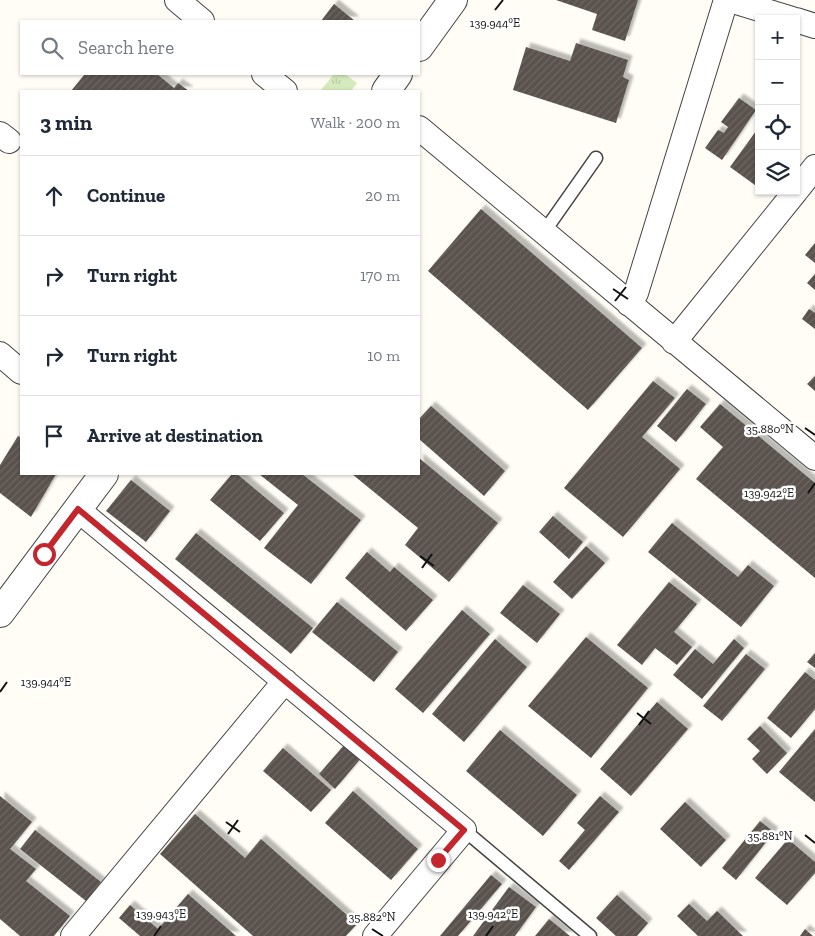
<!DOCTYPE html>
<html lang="en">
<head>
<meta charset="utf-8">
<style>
  :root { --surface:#fff; --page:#f2f2f3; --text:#1f2937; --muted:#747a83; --line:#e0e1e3 }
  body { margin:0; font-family:"Zilla Slab",serif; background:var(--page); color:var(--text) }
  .controls { position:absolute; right:15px; top:15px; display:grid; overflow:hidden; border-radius:0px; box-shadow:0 1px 4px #0004 }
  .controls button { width:45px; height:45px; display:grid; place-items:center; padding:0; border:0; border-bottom:1px solid var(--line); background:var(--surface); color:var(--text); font:25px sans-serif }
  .stop { position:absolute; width:15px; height:15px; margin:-11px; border:4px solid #c4262e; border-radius:50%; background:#fff }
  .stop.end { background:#c4262e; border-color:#fff; box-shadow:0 1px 5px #0008 }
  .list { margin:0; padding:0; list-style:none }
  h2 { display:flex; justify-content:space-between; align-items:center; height:65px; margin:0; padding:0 20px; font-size:21px }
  h2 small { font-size:16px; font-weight:400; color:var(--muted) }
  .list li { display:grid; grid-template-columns:32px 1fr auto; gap:15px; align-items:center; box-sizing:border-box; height:80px; padding:0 20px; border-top:1px solid var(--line) }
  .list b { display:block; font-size:19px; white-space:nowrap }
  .list em { font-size:16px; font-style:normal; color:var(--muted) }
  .icon { flex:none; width:28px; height:28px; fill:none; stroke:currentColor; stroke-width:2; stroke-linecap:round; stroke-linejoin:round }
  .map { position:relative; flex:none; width:815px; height:936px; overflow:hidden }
  .search { position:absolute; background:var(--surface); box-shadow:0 1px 4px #0004; left:20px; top:20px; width:400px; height:55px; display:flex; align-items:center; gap:12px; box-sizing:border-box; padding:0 18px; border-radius:0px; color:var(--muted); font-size:19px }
  .panel { position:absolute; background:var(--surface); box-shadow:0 1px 4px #0004; left:20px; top:90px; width:400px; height:385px; border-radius:0px }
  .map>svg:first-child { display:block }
</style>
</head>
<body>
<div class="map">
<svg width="815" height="936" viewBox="0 0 815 936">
  <defs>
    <pattern id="park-tufts" width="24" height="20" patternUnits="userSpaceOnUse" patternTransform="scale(1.25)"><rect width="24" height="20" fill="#d5ebbd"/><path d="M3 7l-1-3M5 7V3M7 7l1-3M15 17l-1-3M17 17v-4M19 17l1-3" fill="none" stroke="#b6c8a1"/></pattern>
    <pattern id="building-hatch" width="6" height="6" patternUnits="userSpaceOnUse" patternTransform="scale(1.25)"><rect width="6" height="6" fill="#5a524d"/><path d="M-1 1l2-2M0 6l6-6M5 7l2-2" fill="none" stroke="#6d6662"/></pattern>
    <filter id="shadow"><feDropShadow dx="4.5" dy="-4.5" stdDeviation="1" flood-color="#0004"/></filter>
  </defs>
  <rect width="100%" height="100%" fill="#fffdf5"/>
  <path fill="url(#park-tufts)" d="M334,74H345L357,83L351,91H320Z"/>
  <path fill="url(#building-hatch)" filter="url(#shadow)" d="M556,0H638L625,41L592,30L597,14Z
    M334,4L355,21H321Z
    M576,43L628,60L623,77L629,80L616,123L513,90L526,47L570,61Z
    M85,74H157L174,88L178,83L189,91H71Z
    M739,98L756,110L722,160L705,148L718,130L724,133L728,127L721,122Z
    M759,127V188L730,167Z
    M481,209L642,348L588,410L428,271Z
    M815,243V263L805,255Z
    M815,274V290L807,283Z
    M809,309L815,313V329L802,319Z
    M815,376V391L807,384Z
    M653,381L675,398L642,437L680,469L623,537L564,488Z
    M687,389L706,404L676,442L657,426Z
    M720,404L815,483V578L696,479L723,447L700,427Z
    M431,406L505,471L484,496L419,439V419Z
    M18,436L21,438V474H56L31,517L0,493V465Z
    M419,458L498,523L449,582L405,545L418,528L352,474H419Z
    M232,474H237L284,513L260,541L210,500Z
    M259,474H302L361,520L311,584L264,548L298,505Z
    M131,480L170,511L146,542L106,511Z
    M553,516L583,542L569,559L539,532Z
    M672,523L738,577L748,565L774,586L741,627L648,552Z
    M196,533L313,628L291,654L175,559Z
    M586,546L605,563L572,599L553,582Z
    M367,552L390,572L394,567L433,600L406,631L345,578Z
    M669,582L697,604L674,632L692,647L677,665L655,648L642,665L617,645Z
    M523,585L560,614L537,643L500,613Z
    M337,602L398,652L374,682L312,632Z
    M462,610L490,634L423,713L395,689Z
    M586,637L648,688L591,758L528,706Z
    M495,639L527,667L464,742L432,714Z
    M734,639L744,648L702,699L673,675L695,649L713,664Z
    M815,653V668L807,662Z
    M746,654L765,669L722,721L703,706Z
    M805,672L815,680V709L791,738L767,718Z
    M657,702L688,729L631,796L600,769Z
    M760,726L787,753L767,774L752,759L760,751L747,739Z
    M815,729V802L779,772Z
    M500,730L577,795L543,836L466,771Z
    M346,743L362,757L335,789L319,774Z
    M283,748L331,790L311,812L263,771Z
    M353,791L418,849L391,880L325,823Z
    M0,796L32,822L10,849L36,869L26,881L70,916L54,936H20L0,919Z
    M600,796L619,812L569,870L559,861L585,830L577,823Z
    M685,802L726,840L701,867L660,829Z
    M195,814L245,858L261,839L357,924L346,936H253L160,854Z
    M760,821L774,832L736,880L722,868Z
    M35,830L101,882L86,901L20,849Z
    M788,839L815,862V873L787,905L755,878Z
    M491,875L502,884L458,936H440Z
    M509,887L536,907L515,936H473Z
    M188,894L236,936H140L119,918L130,905L158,929Z
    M617,895L648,923L637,936H616L596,918Z
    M689,904L707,921L717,911L743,936H698L677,916Z
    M549,919L570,936H535Z
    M805,929L813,936H800Z"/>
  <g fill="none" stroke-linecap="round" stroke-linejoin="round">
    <defs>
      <path id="service" d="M544,232L596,158
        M464,830L590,936"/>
      <path id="minor" d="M177,0L202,21
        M730,0L792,19
        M796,20L815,26
        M264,74L285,91
        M419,128L815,458
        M0,134L9,141
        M796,191L815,167
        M629,304L636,293L726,0
        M674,342L796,191
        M0,354L21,372
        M77,509L464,830L375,936
        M73,936L285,681"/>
      <path id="tertiary" d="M419,47L453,0
        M386,91L398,74
        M0,613L104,474"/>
    </defs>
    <use href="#service" stroke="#444" stroke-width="15"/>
    <use href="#minor" stroke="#444" stroke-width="26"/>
    <use href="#tertiary" stroke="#444" stroke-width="30"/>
    <use href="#service" stroke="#fff" stroke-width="12"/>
    <use href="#minor" stroke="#fff" stroke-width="24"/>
    <use href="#tertiary" stroke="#fff" stroke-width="28"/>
  </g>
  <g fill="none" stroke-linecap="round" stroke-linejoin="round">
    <path stroke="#c4262e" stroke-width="6" d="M44,554L78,509L464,830L438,860"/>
  </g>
  <path fill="none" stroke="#111" stroke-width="2" d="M495,10L503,0M613,289L628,299M615,301L626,287M805,428L815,435M808,493L815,483M420,556L434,566M422,568L432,554M0,692L7,682M637,713L651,724M639,725L649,711M226,822L240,832M228,834L238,820M805,835L815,843M372,929L383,936M154,936L161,926M486,936L493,926"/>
  <g font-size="12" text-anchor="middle" fill="#111" stroke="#fff" stroke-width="5" stroke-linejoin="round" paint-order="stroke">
    <text x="495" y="27">139.944°E</text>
    <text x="770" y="433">35.880°N</text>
    <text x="769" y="497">139.942°E</text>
    <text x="46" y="686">139.944°E</text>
    <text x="770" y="840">35.881°N</text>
    <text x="161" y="918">139.943°E</text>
    <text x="493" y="918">139.942°E</text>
    <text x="372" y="921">35.882°N</text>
  </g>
</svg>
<div class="controls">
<button>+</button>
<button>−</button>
<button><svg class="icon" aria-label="locate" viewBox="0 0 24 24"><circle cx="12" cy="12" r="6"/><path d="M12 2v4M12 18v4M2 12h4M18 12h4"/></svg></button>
<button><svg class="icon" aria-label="layers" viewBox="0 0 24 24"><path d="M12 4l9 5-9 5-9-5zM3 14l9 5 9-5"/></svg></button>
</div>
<div class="stop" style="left:44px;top:554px"></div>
<div class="stop end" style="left:438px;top:860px"></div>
<div class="search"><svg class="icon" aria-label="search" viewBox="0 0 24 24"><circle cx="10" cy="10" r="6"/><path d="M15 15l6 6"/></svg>Search here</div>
<section class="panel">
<h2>3 min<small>Walk · 200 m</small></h2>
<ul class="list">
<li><svg class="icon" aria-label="ahead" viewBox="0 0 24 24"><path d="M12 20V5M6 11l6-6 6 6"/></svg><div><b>Continue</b></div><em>20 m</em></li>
<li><svg class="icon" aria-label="right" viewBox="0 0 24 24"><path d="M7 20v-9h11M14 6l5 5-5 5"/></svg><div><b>Turn right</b></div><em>170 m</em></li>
<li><svg class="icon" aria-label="right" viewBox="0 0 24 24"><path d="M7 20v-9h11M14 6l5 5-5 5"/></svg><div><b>Turn right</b></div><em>10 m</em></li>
<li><svg class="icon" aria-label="arrive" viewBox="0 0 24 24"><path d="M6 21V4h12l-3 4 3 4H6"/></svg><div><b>Arrive at destination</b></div></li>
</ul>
</section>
</div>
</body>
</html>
